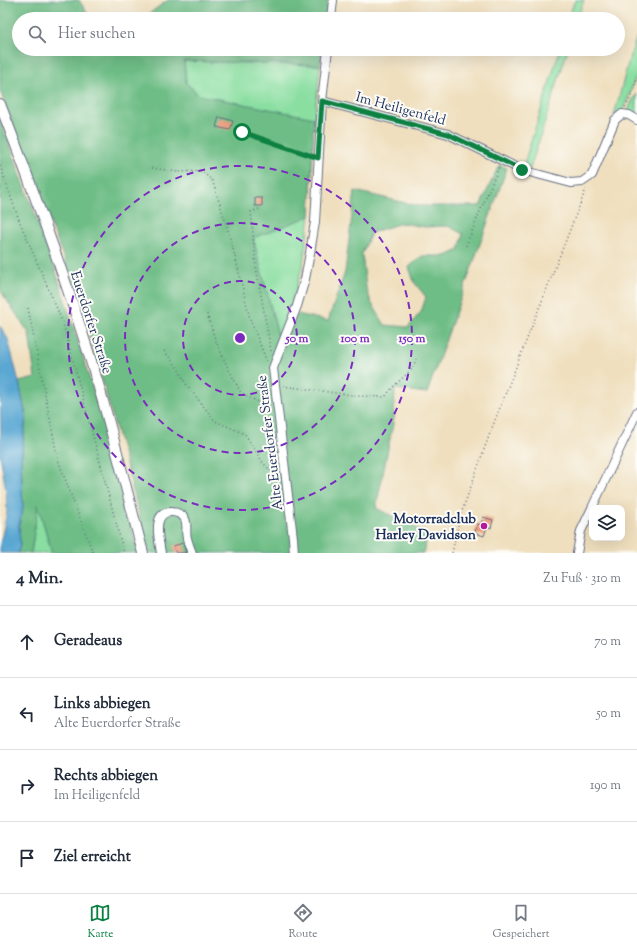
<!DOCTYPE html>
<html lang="de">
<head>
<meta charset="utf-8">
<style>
  :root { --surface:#fff; --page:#f2f2f3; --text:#1f2937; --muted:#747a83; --line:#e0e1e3; --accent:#0b8043 }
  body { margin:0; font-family:"Sorts Mill Goudy",serif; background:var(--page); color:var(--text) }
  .controls { position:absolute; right:12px; bottom:12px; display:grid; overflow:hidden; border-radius:8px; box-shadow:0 4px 16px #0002 }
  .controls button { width:36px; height:36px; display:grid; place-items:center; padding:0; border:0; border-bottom:1px solid var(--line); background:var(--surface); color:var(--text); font:20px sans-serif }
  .stop { position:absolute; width:12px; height:12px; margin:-9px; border:3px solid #0b8043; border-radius:50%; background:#fff }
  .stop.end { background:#0b8043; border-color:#fff; box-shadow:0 1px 4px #0008 }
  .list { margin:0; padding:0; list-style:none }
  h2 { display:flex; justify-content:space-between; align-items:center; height:52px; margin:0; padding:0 16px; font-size:17px }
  h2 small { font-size:13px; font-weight:400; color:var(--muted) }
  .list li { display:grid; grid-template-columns:26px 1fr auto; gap:12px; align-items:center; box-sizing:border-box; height:72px; padding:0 16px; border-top:1px solid var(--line) }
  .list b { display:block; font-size:15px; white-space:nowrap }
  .list p { margin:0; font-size:13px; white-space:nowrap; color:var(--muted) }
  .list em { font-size:13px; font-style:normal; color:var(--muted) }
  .icon { flex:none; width:22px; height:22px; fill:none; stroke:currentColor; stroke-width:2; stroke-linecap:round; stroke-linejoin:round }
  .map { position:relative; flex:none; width:637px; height:553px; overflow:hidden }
  .search { position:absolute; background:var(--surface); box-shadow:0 4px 16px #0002; left:12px; right:12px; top:12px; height:44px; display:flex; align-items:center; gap:10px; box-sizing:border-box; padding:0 14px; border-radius:22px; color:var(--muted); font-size:15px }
  .sheet { height:340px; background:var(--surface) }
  nav { display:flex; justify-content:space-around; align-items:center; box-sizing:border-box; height:56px; border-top:1px solid var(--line); background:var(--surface); font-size:11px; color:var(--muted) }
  nav a { display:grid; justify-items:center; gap:2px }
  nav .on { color:var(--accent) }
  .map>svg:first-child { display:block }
</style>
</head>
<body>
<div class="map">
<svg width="637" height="553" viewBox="0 0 637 553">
  <rect width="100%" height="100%" fill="#fdfcf7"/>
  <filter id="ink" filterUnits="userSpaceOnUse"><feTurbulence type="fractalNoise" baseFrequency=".025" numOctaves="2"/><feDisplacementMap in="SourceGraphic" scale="8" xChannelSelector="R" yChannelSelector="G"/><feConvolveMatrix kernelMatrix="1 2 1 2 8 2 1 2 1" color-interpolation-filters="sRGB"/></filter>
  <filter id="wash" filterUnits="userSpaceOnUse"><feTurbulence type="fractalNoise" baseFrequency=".012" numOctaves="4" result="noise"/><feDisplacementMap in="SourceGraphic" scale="16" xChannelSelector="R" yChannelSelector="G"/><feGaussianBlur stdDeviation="0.9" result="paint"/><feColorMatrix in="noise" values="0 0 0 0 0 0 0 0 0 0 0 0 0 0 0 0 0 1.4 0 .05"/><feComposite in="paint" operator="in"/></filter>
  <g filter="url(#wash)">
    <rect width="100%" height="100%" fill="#efdfbe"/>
    <path fill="#89dea0" stroke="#52867f" d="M575,0H584L577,19H568Z
      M433,16L485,19H432Z
      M637,36V73L628,99L623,109L621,112L614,116L628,63Z
      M560,49H568L530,169L523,167Z
      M184,61L320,65L318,88L314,118L310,216L303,264L290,310L278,336L253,238L199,95L186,83Z
      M637,94V118L627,113L632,101Z
      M38,504L52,553H31Z"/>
    <path fill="#6ebd86" stroke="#447672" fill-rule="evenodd" d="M0,0H79L91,19H19V49H322L320,65L184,61L186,83L199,95L314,118L310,216L253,238L278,336L298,314L328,321L345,272L355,191L419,206H480L499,165L507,168L427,393L395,389L394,419L376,508L428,534L423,553H149L124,456L75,287L0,91ZM401,223L425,227L448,226L463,234L459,250L446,256H422L409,267L414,282L426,297L421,312L408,327L385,325L371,302L366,287L362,254L371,233Z
      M168,0H328L326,19H143L154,10Z
      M0,118L58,278L109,441L138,553H52L38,505L31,553H18L20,545L19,525L23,508L21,460L26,417L19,382L35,378L29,333L0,290Z"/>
    <path fill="#5aa7d3" stroke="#3a6b98" d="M0,326L8,339L19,382L26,417L21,460L23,508L19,525L20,545L18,553H0V545L7,512L6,491L0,455L1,431L0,390Z"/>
    <g id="blocks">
      <path fill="#ea9a7d" d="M219,117L233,121L230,130L216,127Z
        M255,198H262V206H255Z
        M483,517L493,520L491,528L487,527L484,536L475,533L477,524L481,525Z
        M183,543L186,553H176L173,546Z"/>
    </g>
  </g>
  <g filter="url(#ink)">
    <use href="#blocks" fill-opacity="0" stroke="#656d80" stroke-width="1"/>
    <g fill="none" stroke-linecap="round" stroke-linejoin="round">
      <defs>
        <path id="minor" d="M331,19L333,0
          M322,101L448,134L522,170L571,183L582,182L592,175L615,120L622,114L629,115L637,120
          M592,508L637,412
          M161,553C159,540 151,511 172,512C177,512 183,515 185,519C188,525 185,532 187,538C188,543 190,548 192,553
          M294,553L293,538L273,368L297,306L305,279L310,253L315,222L322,101L328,49
          M577,553L581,531L592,508"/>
        <path id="major" d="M0,104C33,189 64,274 91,361C111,424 126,489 143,553"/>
      </defs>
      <use href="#minor" stroke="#656d80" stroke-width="10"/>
      <use href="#major" stroke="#656d80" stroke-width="12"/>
      <path stroke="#656d80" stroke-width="1.5" stroke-dasharray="1 3" stroke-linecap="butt" d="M625,107L630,99L637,77
        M243,132L311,155
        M0,166L19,220L63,323L124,553
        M152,168L178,172L201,171L212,180L226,223L237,264L250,319L267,362
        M259,209L251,212L256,267L271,351
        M466,246L476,221L499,167
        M28,308L58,460L93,553
        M207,314L215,339L228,368L241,393L262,404L270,405
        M164,351L178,368L186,384L215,421L245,434L263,463L278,478
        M283,386L359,396L385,397L392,388L413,368L416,359
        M452,553L460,517L490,433L586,189"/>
      <use href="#minor" stroke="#fff" stroke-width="8"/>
      <use href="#major" stroke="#fff" stroke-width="10"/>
    </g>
  </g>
  <g fill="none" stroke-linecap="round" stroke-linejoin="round" filter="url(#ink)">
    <path stroke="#0b8043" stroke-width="5" d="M242,132L318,158L322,101L448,134L522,170"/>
  </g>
  <g fill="none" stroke="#7b2cbf" stroke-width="2" stroke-dasharray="7 5">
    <circle cx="240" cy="338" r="57"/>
    <circle cx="240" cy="338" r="115"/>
    <circle cx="240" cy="338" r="172"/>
  </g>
  <circle fill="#b5179e" stroke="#fdfcf7" stroke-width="1.5" cx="484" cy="526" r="4"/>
  <g text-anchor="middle" stroke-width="4" stroke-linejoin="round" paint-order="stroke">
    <g font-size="14" fill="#1b2f5e" stroke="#fdfcf7">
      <text transform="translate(401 108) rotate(15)" y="5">Im Heiligenfeld</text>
      <text transform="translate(92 322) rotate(72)" y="5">Euerdorfer Straße</text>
      <text transform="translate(269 443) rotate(-97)" y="5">Alte Euerdorfer Straße</text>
    </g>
    <g font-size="14" font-weight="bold" fill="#1b2f5e" stroke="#fdfcf7" text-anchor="end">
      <text x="476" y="523">Motorradclub<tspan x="476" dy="16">Harley Davidson</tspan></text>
    </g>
  </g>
  <circle cx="240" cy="338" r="6" fill="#7b2cbf" stroke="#fdfcf7" stroke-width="2"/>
  <g font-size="12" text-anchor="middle" font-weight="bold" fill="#7b2cbf" stroke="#fdfcf7" stroke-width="4" stroke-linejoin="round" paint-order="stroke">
    <text x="297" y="342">50 m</text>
    <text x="355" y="342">100 m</text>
    <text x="412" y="342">150 m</text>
  </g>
</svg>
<div class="controls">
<button><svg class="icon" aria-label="layers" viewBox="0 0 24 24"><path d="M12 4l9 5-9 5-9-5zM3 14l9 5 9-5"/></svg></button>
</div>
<div class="stop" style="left:242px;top:132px"></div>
<div class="stop end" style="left:522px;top:170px"></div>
<div class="search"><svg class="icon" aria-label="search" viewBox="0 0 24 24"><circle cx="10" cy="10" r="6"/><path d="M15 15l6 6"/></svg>Hier suchen</div>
</div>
<section class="sheet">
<h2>4 Min.<small>Zu Fuß · 310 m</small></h2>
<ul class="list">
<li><svg class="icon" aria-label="ahead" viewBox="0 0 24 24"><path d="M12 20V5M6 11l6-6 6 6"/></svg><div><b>Geradeaus</b></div><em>70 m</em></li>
<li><svg class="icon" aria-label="left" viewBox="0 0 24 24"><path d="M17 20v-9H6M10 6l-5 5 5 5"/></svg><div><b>Links abbiegen</b><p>Alte Euerdorfer Straße</p></div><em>50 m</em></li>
<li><svg class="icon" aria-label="right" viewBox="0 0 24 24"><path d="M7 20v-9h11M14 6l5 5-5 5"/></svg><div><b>Rechts abbiegen</b><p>Im Heiligenfeld</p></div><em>190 m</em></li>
<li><svg class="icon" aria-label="arrive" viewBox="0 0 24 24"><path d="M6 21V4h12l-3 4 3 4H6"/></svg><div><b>Ziel erreicht</b></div></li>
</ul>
</section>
<nav>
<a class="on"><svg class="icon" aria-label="map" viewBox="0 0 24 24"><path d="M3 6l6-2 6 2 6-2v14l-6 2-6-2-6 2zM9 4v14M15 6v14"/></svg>Karte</a>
<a><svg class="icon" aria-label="directions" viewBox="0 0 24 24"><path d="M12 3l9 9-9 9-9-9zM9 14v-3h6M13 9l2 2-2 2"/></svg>Route</a>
<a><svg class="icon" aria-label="saved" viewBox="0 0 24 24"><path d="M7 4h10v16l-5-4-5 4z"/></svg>Gespeichert</a>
</nav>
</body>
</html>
